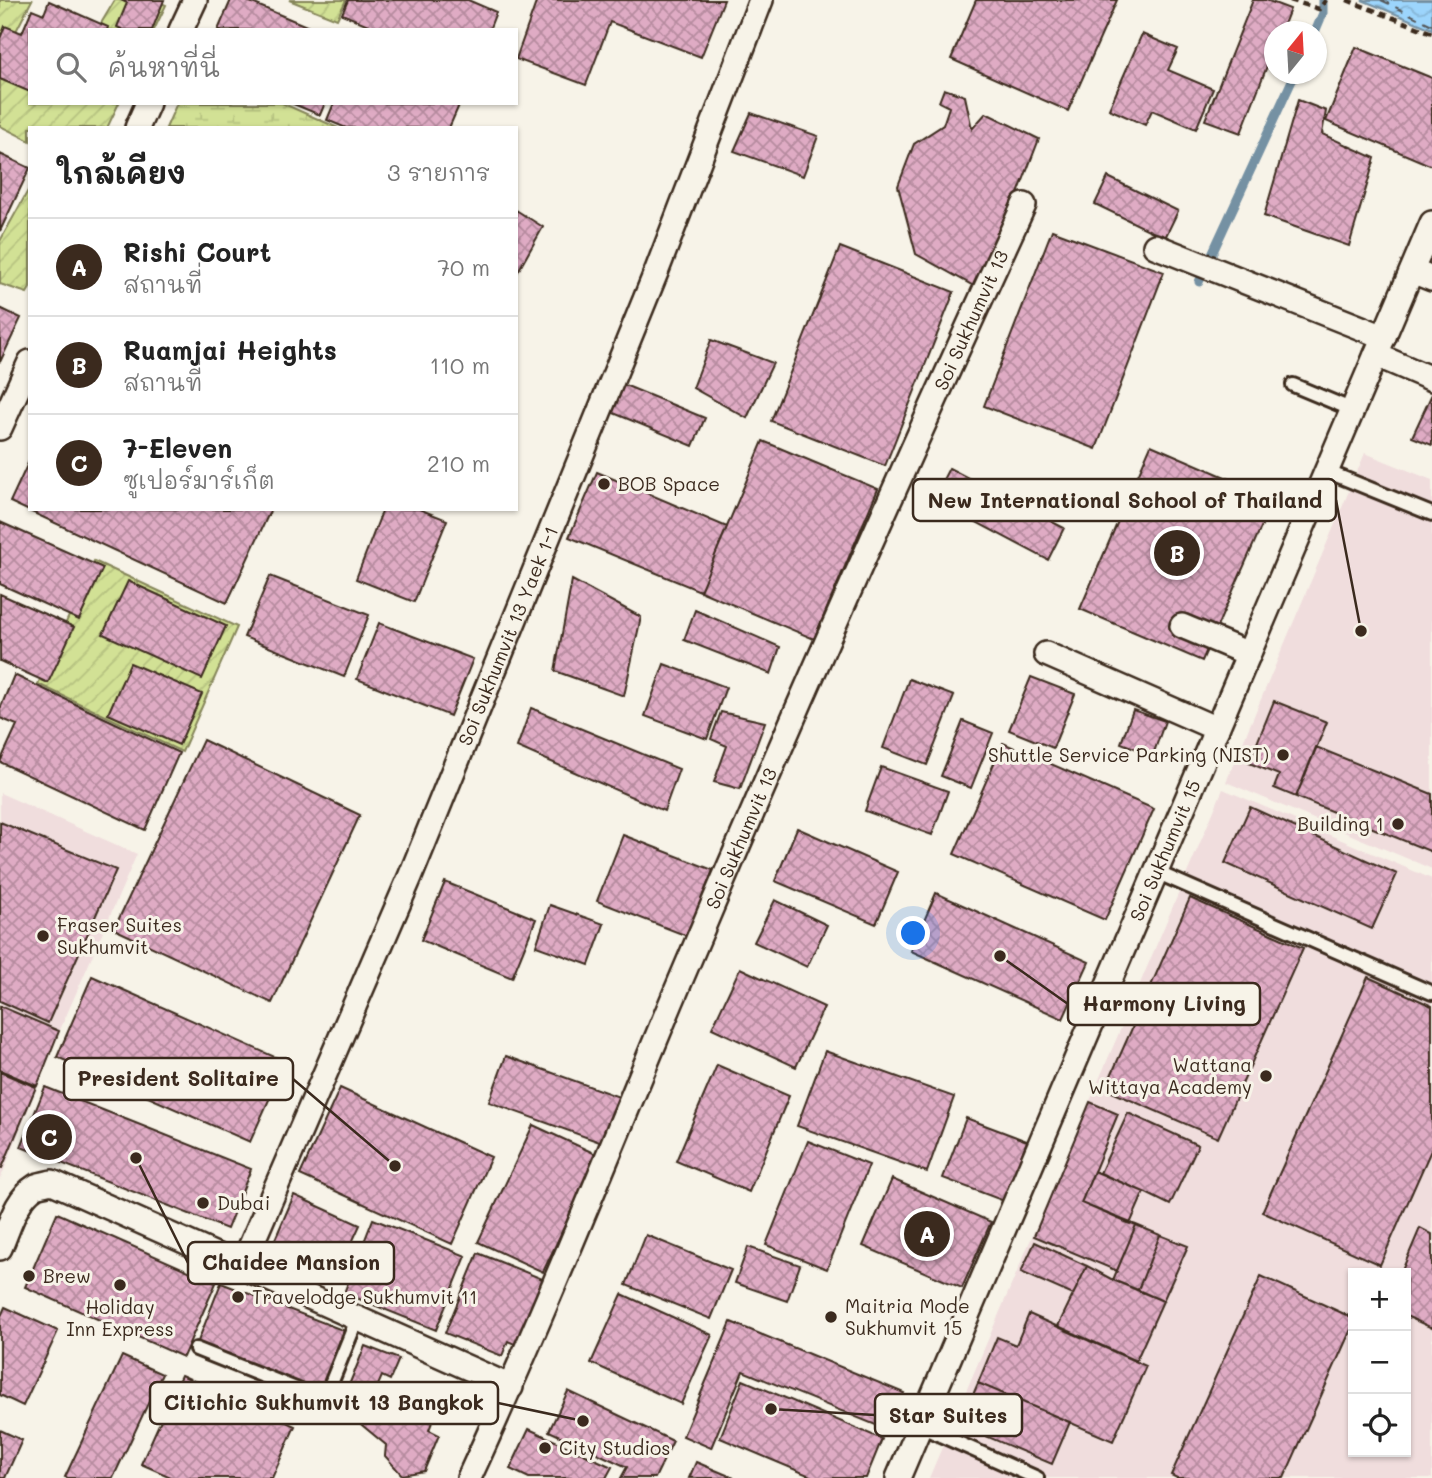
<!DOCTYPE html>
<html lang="th">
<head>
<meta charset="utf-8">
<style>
  :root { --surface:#fff; --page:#f6f6f6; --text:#222; --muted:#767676; --line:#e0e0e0; --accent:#3b2a1e }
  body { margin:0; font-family:Mali,"Playpen Sans Thai",sans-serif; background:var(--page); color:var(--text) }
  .controls { position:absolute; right:21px; bottom:21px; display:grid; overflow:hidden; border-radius:0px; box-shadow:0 2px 5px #0004 }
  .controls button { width:63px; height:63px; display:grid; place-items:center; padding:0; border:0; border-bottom:2px solid var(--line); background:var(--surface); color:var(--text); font:35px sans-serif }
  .compass { position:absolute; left:1264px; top:21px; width:63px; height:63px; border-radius:50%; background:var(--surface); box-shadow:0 2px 5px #0004; rotate:18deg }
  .you { position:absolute; left:914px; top:934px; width:24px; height:24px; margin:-18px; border:5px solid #fff; border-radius:50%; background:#1a73e8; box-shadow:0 0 0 10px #1a73e833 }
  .badge { display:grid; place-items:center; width:46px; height:46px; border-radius:50%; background:var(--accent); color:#fff; font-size:23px; font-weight:700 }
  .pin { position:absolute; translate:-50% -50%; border:4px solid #fff; box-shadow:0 2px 7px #0006 }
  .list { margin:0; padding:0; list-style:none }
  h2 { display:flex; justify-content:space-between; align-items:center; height:91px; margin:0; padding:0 28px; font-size:30px }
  h2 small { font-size:23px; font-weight:400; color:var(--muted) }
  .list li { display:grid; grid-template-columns:46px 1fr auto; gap:21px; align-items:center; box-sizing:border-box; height:98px; padding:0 28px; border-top:2px solid var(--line) }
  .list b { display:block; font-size:26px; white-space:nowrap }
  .list p { margin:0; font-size:23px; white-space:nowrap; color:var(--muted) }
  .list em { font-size:23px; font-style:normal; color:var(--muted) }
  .icon { flex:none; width:38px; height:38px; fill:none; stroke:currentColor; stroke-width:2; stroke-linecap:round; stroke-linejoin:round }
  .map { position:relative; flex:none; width:1432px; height:1478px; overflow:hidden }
  .search { position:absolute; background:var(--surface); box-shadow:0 2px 5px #0004; left:28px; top:28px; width:490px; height:77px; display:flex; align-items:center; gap:18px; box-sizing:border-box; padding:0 24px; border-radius:0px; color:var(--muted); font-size:26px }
  .panel { position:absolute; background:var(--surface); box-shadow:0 2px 5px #0004; left:28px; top:126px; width:490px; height:385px; border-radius:0px }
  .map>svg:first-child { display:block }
</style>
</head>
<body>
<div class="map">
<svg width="1432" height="1478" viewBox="0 0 1432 1478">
  <defs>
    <pattern id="wetland-marsh" width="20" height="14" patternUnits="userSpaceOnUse" patternTransform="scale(1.75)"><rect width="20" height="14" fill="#d2e195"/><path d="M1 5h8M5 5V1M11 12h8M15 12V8" fill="none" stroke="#b5c180"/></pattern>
    <pattern id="garden-furrows" width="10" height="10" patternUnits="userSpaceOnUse" patternTransform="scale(1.75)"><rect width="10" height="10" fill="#d2e195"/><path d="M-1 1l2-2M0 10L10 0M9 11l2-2" fill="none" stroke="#b5c180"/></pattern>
    <pattern id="water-waves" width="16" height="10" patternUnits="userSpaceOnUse" patternTransform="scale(1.75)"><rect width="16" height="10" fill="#9cd5fc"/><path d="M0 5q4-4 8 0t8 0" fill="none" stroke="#87b7d8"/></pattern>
    <pattern id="building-cross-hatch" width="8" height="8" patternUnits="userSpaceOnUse" patternTransform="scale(1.75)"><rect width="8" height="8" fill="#dfabc4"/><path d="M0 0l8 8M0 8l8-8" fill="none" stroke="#b68b9f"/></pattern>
  </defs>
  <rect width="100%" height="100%" fill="#f7f3e8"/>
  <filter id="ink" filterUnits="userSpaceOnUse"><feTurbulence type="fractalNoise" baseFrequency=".0143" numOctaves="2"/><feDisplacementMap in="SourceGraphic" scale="14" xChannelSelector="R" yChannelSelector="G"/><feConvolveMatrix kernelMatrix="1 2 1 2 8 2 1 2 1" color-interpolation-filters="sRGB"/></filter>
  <g filter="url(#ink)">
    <path fill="#f0dddd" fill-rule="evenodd" d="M1365,453L1432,480V869L1226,782Z
      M1223,789L1432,879V1478H929ZM1353,1273H1406V1452H1353Z
      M0,793L137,854L60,1030L0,1180Z"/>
    <path fill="url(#wetland-marsh)" stroke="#86865a" stroke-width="2" d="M177,103H282L338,128H166Z"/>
    <path fill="url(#garden-furrows)" stroke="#86865a" stroke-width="2" d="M0,0H32L12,39L0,34Z
      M115,0H154L166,5L154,30H97Z
      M289,0H346L337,19Z
      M0,62L30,71V103H119L107,128H30V141L0,126Z
      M30,187V288L27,293L0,284V241Z
      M94,561L237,627L182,752L38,684Z"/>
    <path fill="url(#water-waves)" stroke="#7591a3" stroke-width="2" d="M1362,0H1432V29Z"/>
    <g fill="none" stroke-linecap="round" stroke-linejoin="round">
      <path stroke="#7591a3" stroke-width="9" d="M1315,32L1323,13V0
        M1199,282L1295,74"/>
      <path stroke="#535556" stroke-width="2" stroke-dasharray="9 7" stroke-linecap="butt" d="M1381,0L1432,25"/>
    </g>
    <path fill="url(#building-cross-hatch)" stroke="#3b2a1e" stroke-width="2" d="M121,0H164L152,30H124L117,27L127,3Z
      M231,0H245L316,30H218Z
      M348,0H468L496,12L489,30H380L342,14Z
      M537,0H724L701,57L610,22L586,85L516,59Z
      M976,0H1117L1068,111L951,59Z
      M1253,0H1266L1290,9L1281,32H1274V48L1241,133L1205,120Z
      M49,1L108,27L107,30H30V92L0,79V39L5,26L22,33L32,9L44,14Z
      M1142,34L1178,49L1168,70L1213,89L1196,129L1152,110L1145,125L1109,109Z
      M1356,47L1432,78V166L1326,121Z
      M944,89L965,96L972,129L986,113L1039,139L981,290L916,254L898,186L914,144L943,125L949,107L939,102Z
      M1298,100L1326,111L1322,134L1375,158L1349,246L1264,216Z
      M291,103H325L320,115Z
      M334,103H460L449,128H346L327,120Z
      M751,113L818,136L803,176L734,151Z
      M0,154L30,168L0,231Z
      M1108,177L1178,211L1165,238L1095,204Z
      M516,210L543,227L516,275Z
      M1052,230L1164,272L1096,449L984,406Z
      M840,247L954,292L885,466L771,421Z
      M0,308L21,318L0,362Z
      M711,340L773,363L747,418L693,388Z
      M622,384L705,418L693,446L611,412Z
      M1432,394V445L1412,437Z
      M763,441L878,489L814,639L700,591Z
      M1151,445L1274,498L1202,661L1080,609Z
      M30,459V509H271L227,603L10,502Z
      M949,468L1064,528L1048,560L933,499Z
      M597,472L727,527L700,591L569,537Z
      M383,509H419L447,520L414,602L356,579Z
      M0,522L103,568L79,620L0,584Z
      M270,576L369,615L344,677L244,637Z
      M572,580L641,617L624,696L555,671Z
      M128,581L226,626L202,679L103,634Z
      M0,594L74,627L48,683L0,661Z
      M695,610L780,647L771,674L684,640Z
      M379,623L473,659L450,716L357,679Z
      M130,663L202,694L179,745L108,714Z
      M664,664L726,687L707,739L645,716Z
      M14,675L179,753L145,830L0,762L17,725L0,718V709Z
      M1031,677L1075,694L1053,748L1009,730Z
      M909,679L954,696L927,765L883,748Z
      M1274,701L1327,722L1296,797L1274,788L1279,775L1249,763Z
      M531,708L679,769L664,811L517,747Z
      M1133,710L1165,721L1153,755L1121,743Z
      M721,712L765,722L740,789L714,782L727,746L711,739Z
      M963,721L993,733L971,788L941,776Z
      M203,740L360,815L272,1003L114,929Z
      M1003,743L1154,809L1105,920L954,854Z
      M1316,747L1432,794V852L1296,797Z
      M881,767L948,791L932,835L865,811Z
      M1250,807L1397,874L1372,929L1225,863Z
      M0,822L116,870L48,1023L0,1001Z
      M797,828L898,872L876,924L775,881Z
      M623,835L713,870L687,936L597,901Z
      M445,882L536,919L512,978L421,940Z
      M936,893L1089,962L1063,1019L911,951Z
      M1190,898L1303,948L1218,1138L1105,1089Z
      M775,900L827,925L807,967L754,942Z
      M550,905L604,924L589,965L536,946Z
      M740,968L824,1007L796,1067L712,1028Z
      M92,976L286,1062L250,1142L57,1057Z
      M1368,977L1432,1006V1148L1380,1265L1262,1212Z
      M0,1006L59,1031L37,1086L0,1070Z
      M825,1051L954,1097L927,1172L797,1126Z
      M506,1056L622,1098L605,1144L489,1102Z
      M717,1065L789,1096L749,1192L676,1161Z
      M0,1072L36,1087L2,1168H0Z
      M45,1087L251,1169L227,1229L21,1147Z
      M340,1088L491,1157L452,1244L300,1175Z
      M1090,1102L1118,1114L1081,1203L1136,1225L1117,1271L1034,1236Z
      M1128,1113L1198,1145L1170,1205L1144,1192L1100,1173Z
      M966,1118L1027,1141L1004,1201L943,1178Z
      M533,1125L598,1155L543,1272L478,1242Z
      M808,1141L869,1165L827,1269L766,1245Z
      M1094,1171L1144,1192L1130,1224L1081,1203Z
      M892,1179L991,1222L962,1288L863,1246Z
      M294,1195L360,1225L338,1273L273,1244Z
      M57,1213L216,1283L183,1357L25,1287Z
      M373,1219L466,1256L436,1330L344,1293Z
      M1136,1225L1160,1235L1138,1290L1113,1280Z
      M1420,1228L1432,1234V1328L1406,1316V1273H1401Z
      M646,1235L731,1270L711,1319L626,1285Z
      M1160,1235L1188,1246L1163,1301L1138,1290Z
      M1035,1242L1087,1266L1073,1295L1021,1272Z
      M748,1247L800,1265L787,1301L735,1283Z
      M478,1253L545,1280L519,1346L508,1341L502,1356L445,1333Z
      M1087,1266L1113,1280L1163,1301L1136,1361L1058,1326Z
      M1261,1276L1353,1318V1325L1284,1478H1177L1171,1475Z
      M221,1283L345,1331L320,1393L197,1344Z
      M622,1294L712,1335L681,1404L591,1363Z
      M5,1307L58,1331L23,1406L0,1395V1318Z
      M1029,1314L1146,1366L1113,1441L978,1383L997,1337L1016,1345Z
      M731,1322L904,1393L888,1430L743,1371L711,1448L683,1436Z
      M365,1346L399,1359L390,1380L382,1376L372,1399L403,1412L410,1395L438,1407L429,1430L439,1435L424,1471L402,1475L385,1456L386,1445L340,1407Z
      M122,1356L162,1374L113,1478H68L65,1477Z
      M181,1375L295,1426L272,1478H173L141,1464Z
      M743,1380L882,1439L866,1478H815L720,1438Z
      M978,1383L1070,1422L1052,1464L960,1425Z
      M568,1391L673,1441L655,1478H621L627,1467L549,1431Z
      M529,1429L612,1467L606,1478H529L510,1469Z
      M0,1430L22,1440L5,1478H0Z
      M696,1462L734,1478H689Z"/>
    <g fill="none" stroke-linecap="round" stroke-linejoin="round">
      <defs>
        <path id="service" d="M1293,385L1353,410
          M1326,471L1432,514
          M1156,872L1432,993
          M196,1349L311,1395L321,1396L330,1386L358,1317
          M920,1426L1037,1478"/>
        <g id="minor">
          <path d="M181,30L195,0"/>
          <path d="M137,128L148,103"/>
          <path d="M1155,246L1384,337"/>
          <path d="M1412,271L1432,279"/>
          <path d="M1376,355L1432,379"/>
          <path d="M0,428L30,362"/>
          <path d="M1182,626L1249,654"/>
          <path d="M1046,654L1217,729"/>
          <path d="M0,1248C9,1228 16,1198 36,1186C41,1184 48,1183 52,1182L511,1387"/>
          <path id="s1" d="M242,1266L410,877L657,270L761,0"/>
          <path id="s2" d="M469,1478C541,1321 605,1162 671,1003C784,735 902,469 1024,205"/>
          <path id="s3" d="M898,1478L1432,223"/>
        </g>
      </defs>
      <use href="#service" stroke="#3b2a1e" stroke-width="18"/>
      <use href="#minor" stroke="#3b2a1e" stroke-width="28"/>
      <path stroke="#3b2a1e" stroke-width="4.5" stroke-dasharray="7 5" stroke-linecap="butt" d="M1290,0L1319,9L1326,0
        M1347,0L1432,33"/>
      <use href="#service" stroke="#f7f3e8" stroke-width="12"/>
      <use href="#minor" stroke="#f7f3e8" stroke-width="23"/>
    </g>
  </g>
  <g fill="#3b2a1e" stroke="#f7f3e8" stroke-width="2.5">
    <circle cx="604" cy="484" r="7"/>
    <circle cx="1283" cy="755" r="7"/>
    <circle cx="1398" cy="824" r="7"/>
    <circle cx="43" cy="936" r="7"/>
    <circle cx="1266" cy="1076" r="7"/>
    <circle cx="203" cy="1203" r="7"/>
    <circle cx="29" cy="1276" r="7"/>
    <circle cx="120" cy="1285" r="7"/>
    <circle cx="238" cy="1297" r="7"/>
    <circle cx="831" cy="1317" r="7"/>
    <circle cx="545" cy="1448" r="7"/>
  </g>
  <g text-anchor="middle" stroke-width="6" stroke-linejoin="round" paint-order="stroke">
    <g font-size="19" fill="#3b2a1e" stroke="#f7f3e8">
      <text dy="7" stroke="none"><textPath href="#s2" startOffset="1262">Soi Sukhumvit 13</textPath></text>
      <text dy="7" stroke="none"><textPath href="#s1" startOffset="684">Soi Sukhumvit 13 Yaek 1-1</textPath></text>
      <text dy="7" stroke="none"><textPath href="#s2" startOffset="695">Soi Sukhumvit 13</textPath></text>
      <text dy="7" stroke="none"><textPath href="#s3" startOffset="682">Soi Sukhumvit 15</textPath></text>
    </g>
    <g font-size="19" fill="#3b2a1e" stroke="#f7f3e8" text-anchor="start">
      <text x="618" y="491">BOB Space</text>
      <text x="1269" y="762" text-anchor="end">Shuttle Service Parking (NIST)</text>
      <text x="1384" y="831" text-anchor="end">Building 1</text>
      <text x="57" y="932">Fraser Suites<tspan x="57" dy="22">Sukhumvit</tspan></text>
      <text x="1252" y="1072" text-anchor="end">Wattana<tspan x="1252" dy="22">Wittaya Academy</tspan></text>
      <text x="217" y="1210">Dubai</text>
      <text x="43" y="1283">Brew</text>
      <text x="252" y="1304">Travelodge Sukhumvit 11</text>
      <text x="845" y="1313">Maitria Mode<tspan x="845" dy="22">Sukhumvit 15</tspan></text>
      <text x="120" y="1314" text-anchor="middle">Holiday<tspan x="120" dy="22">Inn Express</tspan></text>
      <text x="559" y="1455">City Studios</text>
    </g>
  </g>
  <path fill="none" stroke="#3b2a1e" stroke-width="2.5" d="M1361 631L1336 500M1000 956L1068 1004M395 1166L293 1079M136 1158L188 1263M583 1421L498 1403M771 1409L875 1415"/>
  <g fill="#3b2a1e" stroke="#f7f3e8" stroke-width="2.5">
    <circle cx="1361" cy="631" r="7"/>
    <circle cx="1000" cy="956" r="7"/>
    <circle cx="395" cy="1166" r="7"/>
    <circle cx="136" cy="1158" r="7"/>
    <circle cx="583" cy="1421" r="7"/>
    <circle cx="771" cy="1409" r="7"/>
  </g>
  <g fill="#f7f3e8" stroke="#3b2a1e" stroke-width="2.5">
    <rect x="913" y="479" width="423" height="42" rx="7"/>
    <rect x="1068" y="983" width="192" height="42" rx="7"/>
    <rect x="64" y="1058" width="229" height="42" rx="7"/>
    <rect x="188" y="1242" width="206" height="42" rx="7"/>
    <rect x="150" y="1382" width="348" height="42" rx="7"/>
    <rect x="875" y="1394" width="147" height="42" rx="7"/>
  </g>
  <g font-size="21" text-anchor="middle" font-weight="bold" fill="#3b2a1e">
    <text x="1125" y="508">New International School of Thailand</text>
    <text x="1164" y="1011">Harmony Living</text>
    <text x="178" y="1086">President Solitaire</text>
    <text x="291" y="1270">Chaidee Mansion</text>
    <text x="324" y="1410">Citichic Sukhumvit 13 Bangkok</text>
    <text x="948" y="1423">Star Suites</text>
  </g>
</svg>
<div class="controls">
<button>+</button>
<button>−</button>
<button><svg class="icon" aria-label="locate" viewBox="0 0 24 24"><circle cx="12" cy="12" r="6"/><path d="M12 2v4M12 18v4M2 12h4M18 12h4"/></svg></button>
</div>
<svg class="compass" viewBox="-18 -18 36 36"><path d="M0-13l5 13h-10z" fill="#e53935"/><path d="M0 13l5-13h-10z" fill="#767676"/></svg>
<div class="you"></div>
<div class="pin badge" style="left:927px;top:1234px">A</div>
<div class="pin badge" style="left:1177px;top:553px">B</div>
<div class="pin badge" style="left:49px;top:1137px">C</div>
<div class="search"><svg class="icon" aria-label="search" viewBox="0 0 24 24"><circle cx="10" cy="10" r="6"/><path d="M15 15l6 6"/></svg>ค้นหาที่นี่</div>
<section class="panel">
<h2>ใกล้เคียง<small>3 รายการ</small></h2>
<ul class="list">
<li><span class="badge">A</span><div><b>Rishi Court</b><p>สถานที่</p></div><em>70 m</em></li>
<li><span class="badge">B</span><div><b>Ruamjai Heights</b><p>สถานที่</p></div><em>110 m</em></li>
<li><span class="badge">C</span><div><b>7-Eleven</b><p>ซูเปอร์มาร์เก็ต</p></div><em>210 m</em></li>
</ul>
</section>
</div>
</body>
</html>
